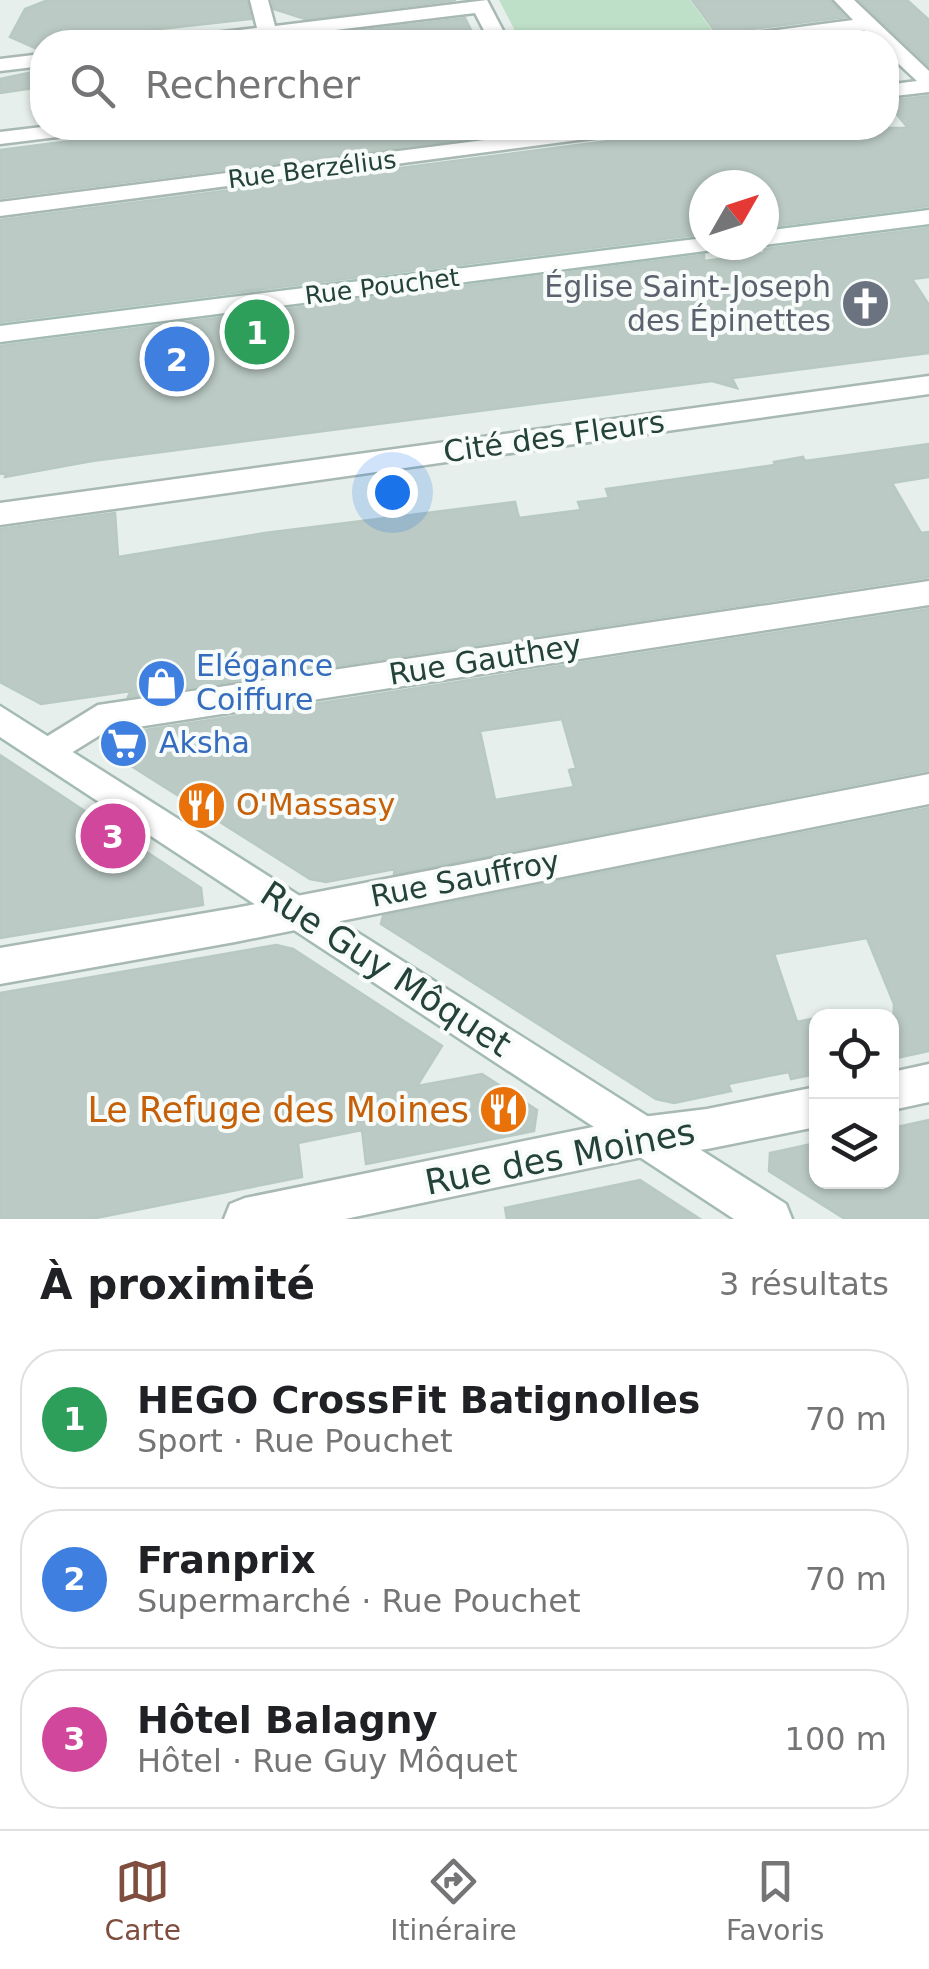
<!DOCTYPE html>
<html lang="fr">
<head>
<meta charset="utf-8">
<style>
  :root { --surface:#fff; --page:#f2f2f2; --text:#202124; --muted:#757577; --line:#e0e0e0; --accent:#7f4e3f }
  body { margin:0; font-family:"DejaVu Sans",sans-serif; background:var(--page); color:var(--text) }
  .controls { position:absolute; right:30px; bottom:30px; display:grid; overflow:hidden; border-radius:20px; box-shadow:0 2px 8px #0004 }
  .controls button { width:90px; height:90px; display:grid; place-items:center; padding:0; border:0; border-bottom:2px solid var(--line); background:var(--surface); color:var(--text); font:50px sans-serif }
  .compass { position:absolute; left:689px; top:170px; width:90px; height:90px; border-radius:50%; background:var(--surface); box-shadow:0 2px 8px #0004; rotate:51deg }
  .you { position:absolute; left:392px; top:492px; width:35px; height:35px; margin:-25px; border:8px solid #fff; border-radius:50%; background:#1a73e8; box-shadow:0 0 0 15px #1a73e833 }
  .badge { display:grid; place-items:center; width:65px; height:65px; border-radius:50%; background:var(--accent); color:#fff; font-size:32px; font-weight:700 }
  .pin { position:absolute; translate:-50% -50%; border:5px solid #fff; box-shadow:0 2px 10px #0006 }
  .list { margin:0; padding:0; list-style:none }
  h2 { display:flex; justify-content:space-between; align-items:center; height:130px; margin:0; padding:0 40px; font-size:42px }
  h2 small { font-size:32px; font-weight:400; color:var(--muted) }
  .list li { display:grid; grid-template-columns:65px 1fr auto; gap:30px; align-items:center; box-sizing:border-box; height:140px; margin:0 20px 20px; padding:0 20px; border:2px solid var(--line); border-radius:40px }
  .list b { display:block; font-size:38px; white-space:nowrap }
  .list p { margin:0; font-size:32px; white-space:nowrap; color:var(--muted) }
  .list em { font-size:32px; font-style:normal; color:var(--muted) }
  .icon { flex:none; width:55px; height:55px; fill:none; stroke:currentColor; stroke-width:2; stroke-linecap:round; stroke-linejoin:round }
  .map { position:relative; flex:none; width:929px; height:1219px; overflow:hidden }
  .search { position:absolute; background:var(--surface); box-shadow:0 2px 8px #0004; left:30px; right:30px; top:30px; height:110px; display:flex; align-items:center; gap:25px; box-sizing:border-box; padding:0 35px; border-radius:40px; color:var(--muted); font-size:38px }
  .sheet { height:610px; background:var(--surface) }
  nav { display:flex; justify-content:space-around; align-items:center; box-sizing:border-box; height:140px; border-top:2px solid var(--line); background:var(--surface); font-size:28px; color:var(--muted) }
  nav a { display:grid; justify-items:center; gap:5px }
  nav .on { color:var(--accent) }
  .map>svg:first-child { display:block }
</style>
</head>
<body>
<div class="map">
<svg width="929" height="1219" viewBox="0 0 929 1219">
  <rect width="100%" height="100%" fill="#e6efeb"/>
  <path fill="#bfe0c8" d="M499,0H690L714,33L645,42H521Z"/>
  <path fill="#bbcac4" stroke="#b8c9c2" stroke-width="2.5" fill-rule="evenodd" d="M48,0H247L251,19L42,42V51L10,37L25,9Z
    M272,0H456L305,19L274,9Z
    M692,0H830L845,17L730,32L720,38Z
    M859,0H907L929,20V66Z
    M465,18L477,42H449L447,39L300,42L307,37Z
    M42,70V87L0,93V79Z
    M929,96V206L764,227V185H704V234L0,322V220L709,128H908L886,101Z
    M171,128H553L0,198V150Z
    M929,228V277L912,279L929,305V353L732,378L737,388L712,381L92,461L5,477L6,473L0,474V346L704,255V261L764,253V249Z
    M929,444V477L892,483L921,533L929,532V577L128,697L131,691L41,704L0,682V529L115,513L118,557L265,533L515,502L519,518L581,510L578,502L609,498L606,489L775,465L774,462L803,457L805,461Z
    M929,609V770L394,874L395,869L326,882L310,879L106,750L113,735ZM562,719L576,768L569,770L574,787L495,800L480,731Z
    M0,755L201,888L203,905L0,938Z
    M929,808V1051L892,1059L894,1004L867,938L774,954L797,1022L816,1018V1074L791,1079L789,1072L728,1084L731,1091L674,1103L656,1099L381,924L383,916Z
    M276,945L293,949L442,1046L417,1086L482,1074L537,1110L534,1131L366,1164L362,1130L298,1143L302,1177L91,1219H0V993Z
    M929,1120V1219H845L769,1171L770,1153L816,1143V1182H892V1128Z
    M640,1180L700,1219H507L505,1208Z"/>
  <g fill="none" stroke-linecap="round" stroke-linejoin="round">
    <defs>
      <path id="street" d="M250,0H268L275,26L487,0L509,42H490L475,13L278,37L279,42L260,39L180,42L190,36L257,28Z
        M834,0H854L929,71V92L886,97V85L917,81L886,52V42H877L864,30L771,42H721L731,36L853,20Z
        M42,54V66L0,71V59Z
        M42,127V128H92L82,134L0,144V132Z
        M579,128H634L624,134L0,216V202Z
        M929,376V394L0,525V503Z
        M929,581V605L105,732L50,766L38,762L34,752L38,742L98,705Z
        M929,774V804L235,942L0,984V948L235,908Z
        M929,1064V1102L892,1110V1072Z
        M816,1087V1127L707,1149L642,1157L345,1219H224L230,1204L245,1198L642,1117L707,1109Z"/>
      <path id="secondary" d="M929,210V224L764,245V231Z
        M704,238V245H717L713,250L0,342V326Z
        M0,706L786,1204L792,1219H734L0,737Z"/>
    </defs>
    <use href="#street" stroke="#a8b8b2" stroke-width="5"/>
    <use href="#secondary" stroke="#a4bbb3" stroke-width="5"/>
    <use href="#street" fill="#fff" fill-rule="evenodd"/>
    <use href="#secondary" fill="#fff" fill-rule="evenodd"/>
  </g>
  <defs>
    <symbol id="church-disc" viewBox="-11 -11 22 22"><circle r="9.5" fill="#6b7280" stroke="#f7fbf9"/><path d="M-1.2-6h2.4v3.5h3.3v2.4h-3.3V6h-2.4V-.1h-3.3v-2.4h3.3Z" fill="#fff"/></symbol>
    <symbol id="shop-disc" viewBox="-11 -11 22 22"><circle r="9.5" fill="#3f7fe0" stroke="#f7fbf9"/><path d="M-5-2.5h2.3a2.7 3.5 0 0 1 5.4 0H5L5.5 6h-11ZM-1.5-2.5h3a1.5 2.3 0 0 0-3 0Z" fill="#fff"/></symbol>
    <symbol id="supermarket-disc" viewBox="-11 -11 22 22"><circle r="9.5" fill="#3f7fe0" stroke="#f7fbf9"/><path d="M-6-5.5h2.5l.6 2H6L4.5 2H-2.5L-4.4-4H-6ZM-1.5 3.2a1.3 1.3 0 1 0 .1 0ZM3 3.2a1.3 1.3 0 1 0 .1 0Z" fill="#fff"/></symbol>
    <symbol id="restaurant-disc" viewBox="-11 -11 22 22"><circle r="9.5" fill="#e8710a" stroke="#f7fbf9"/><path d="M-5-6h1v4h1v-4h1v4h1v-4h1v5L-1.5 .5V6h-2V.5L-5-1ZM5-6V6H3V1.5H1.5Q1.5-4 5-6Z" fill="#fff"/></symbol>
  </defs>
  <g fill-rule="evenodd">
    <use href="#church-disc" x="838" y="276" width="55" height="55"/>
    <use href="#shop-disc" x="134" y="656" width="55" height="55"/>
    <use href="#supermarket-disc" x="96" y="716" width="55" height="55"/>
    <use href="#restaurant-disc" x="174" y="778" width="55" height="55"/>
    <use href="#restaurant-disc" x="476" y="1082" width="55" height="55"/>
  </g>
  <g text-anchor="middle" stroke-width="8" stroke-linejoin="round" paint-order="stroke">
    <g font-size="25" fill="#24423a" stroke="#f7fbf9">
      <text transform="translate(312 169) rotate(-7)" y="9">Rue Berzélius</text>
      <text transform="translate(382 286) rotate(-7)" y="9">Rue Pouchet</text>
    </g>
    <g font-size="30" fill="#5b616d" stroke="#f7fbf9" text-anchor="end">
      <text x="831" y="297">Église Saint-Joseph<tspan x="831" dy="34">des Épinettes</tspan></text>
    </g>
    <g font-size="30" fill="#24423a" stroke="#f7fbf9">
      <text transform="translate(554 437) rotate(-8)" y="10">Cité des Fleurs</text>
      <text transform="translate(485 660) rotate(-9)" y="10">Rue Gauthey</text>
      <text transform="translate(465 879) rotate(-11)" y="10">Rue Sauffroy</text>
    </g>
    <g font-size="30" fill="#366cbe" stroke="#f7fbf9" text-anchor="start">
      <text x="196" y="676">Elégance<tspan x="196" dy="34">Coiffure</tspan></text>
      <text x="159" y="753">Aksha</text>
    </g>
    <g font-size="30" fill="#c56008" stroke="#f7fbf9" text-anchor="start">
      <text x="236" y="815">O'Massasy</text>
    </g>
    <g font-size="35" fill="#24423a" stroke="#f7fbf9">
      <text transform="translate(386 969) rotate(33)" y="12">Rue Guy Môquet</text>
      <text transform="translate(560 1157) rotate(-11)" y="12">Rue des Moines</text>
    </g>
    <g font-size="35" fill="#c56008" stroke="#f7fbf9" text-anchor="end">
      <text x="469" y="1122">Le Refuge des Moines</text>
    </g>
  </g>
</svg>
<div class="controls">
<button><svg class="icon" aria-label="locate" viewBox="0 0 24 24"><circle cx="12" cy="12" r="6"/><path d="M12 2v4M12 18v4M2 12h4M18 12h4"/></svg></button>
<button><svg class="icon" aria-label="layers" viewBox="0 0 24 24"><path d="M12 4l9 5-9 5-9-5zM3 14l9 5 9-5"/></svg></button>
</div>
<svg class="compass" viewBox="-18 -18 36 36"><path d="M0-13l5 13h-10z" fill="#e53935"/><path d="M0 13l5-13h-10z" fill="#757577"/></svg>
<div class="you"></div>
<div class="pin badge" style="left:257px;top:332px;background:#2e9e5b">1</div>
<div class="pin badge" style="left:177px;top:359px;background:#3f7fe0">2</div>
<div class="pin badge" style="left:113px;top:836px;background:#d1479c">3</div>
<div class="search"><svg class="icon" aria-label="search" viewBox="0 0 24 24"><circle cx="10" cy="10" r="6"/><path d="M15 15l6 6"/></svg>Rechercher</div>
</div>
<section class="sheet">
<h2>À proximité<small>3 résultats</small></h2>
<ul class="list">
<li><span class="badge" style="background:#2e9e5b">1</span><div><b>HEGO CrossFit Batignolles</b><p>Sport · Rue Pouchet</p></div><em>70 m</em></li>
<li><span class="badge" style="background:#3f7fe0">2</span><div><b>Franprix</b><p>Supermarché · Rue Pouchet</p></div><em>70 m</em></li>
<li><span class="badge" style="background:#d1479c">3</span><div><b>Hôtel Balagny</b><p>Hôtel · Rue Guy Môquet</p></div><em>100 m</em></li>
</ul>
</section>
<nav>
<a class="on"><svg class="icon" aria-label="map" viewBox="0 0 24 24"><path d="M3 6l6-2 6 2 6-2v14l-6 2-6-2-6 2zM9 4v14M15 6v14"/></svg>Carte</a>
<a><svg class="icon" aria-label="directions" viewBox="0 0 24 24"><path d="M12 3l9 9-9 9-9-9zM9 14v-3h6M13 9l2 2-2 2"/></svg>Itinéraire</a>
<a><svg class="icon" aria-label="saved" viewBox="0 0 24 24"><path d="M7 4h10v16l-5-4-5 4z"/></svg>Favoris</a>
</nav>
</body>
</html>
